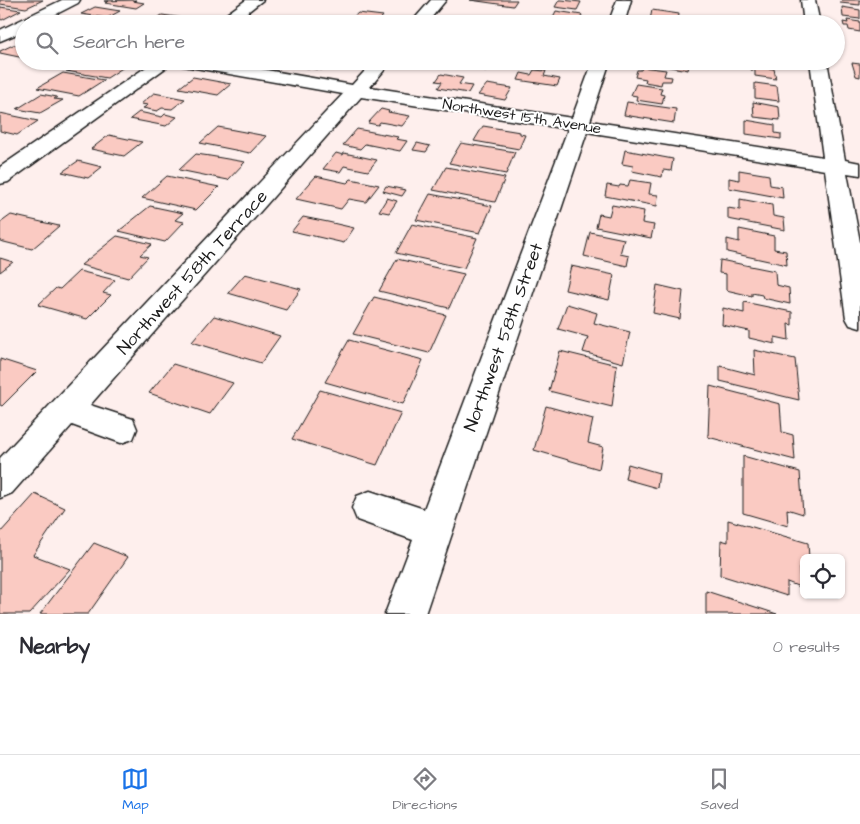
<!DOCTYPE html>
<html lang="en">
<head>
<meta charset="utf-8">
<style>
  :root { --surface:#fff; --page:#f2f2f3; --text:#2b2b33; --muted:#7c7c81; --line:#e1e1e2; --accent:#1a73e8 }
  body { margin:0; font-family:"Architects Daughter",sans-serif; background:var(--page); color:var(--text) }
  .controls { position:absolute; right:15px; bottom:15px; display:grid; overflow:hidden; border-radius:8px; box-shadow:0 1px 4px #0004 }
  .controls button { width:45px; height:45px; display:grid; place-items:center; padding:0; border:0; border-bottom:1px solid var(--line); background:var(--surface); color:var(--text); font:25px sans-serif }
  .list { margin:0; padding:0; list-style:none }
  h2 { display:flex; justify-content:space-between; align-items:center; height:65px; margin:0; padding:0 20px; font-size:21px }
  h2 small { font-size:16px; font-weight:400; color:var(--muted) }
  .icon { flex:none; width:28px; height:28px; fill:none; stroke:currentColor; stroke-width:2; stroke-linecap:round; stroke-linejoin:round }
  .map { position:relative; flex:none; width:860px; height:614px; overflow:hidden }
  .search { position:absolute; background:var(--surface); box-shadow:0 1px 4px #0004; left:15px; right:15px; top:15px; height:55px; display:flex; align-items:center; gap:12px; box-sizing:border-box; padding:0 18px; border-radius:28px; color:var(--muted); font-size:19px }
  .sheet { height:140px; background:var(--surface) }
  nav { display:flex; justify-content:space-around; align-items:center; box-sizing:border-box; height:70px; border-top:1px solid var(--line); background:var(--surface); font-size:14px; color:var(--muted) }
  nav a { display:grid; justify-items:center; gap:2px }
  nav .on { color:var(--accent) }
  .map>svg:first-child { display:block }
</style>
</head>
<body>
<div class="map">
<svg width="860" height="614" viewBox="0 0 860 614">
  <rect width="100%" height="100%" fill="#feefed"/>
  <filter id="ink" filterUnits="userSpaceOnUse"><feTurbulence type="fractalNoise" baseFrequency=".02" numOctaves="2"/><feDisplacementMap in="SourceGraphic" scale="10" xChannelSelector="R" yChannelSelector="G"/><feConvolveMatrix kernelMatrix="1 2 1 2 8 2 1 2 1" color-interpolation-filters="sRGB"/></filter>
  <g filter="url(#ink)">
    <path fill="#facac2" stroke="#1c1c1c" d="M0,0H43L26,8L0,4Z
      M136,0L133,1L144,3L136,8L105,3L109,1H104Z
      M470,0H517L513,6Z
      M559,0H562L581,2L577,10L555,7Z
      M842,0H860V5L840,3Z
      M0,7L21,10L2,20L0,19Z
      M95,7L120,11L107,18L81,14Z
      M842,7L860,10V19L843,17Z
      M652,10L679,14L678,21L671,20L670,22L650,20Z
      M556,11L582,15L578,24H570L556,22L558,19H552Z
      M358,13L383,16L378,22H381L380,24L347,23Z
      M162,15L191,19L184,24H148Z
      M270,16L307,22L254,24Z
      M70,17L107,23L58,24Z
      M847,20L860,22V32L849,30L848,26H844L843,22L848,23Z
      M24,44V58L0,53V51L13,45Z
      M81,61H108L127,65L107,78L66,71Z
      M292,61H331L322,70L289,65Z
      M459,61H484L492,62L487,71L455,66Z
      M634,61H663L689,65L688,70Z
      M852,63L860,64V77L856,76Z
      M751,66L774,69L776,79L755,76V70H751Z
      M642,67L666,70L664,76L672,77L671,81H662L661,85L645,82L646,79L635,77L637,70H641Z
      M534,70L546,71L544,76L560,79L557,86L518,80L521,73L531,75Z
      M63,73L104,80L79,96L37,88Z
      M441,74L463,78L459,84L472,86L468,93L438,88L442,82L436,81Z
      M193,77L231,84L218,95L179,88Z
      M755,83L777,86L779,101L755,98Z
      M487,84L499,86L512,88L505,100L478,95Z
      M636,84L662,88L660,94L664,95L662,104L636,100L637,96L631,95Z
      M154,93L185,99L172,109L162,108L157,111L143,108L148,105L141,104Z
      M41,94L57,97L54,99L63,100L40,113L17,109Z
      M627,102L676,109L674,123L624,115Z
      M753,102L779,107L780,120L754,117Z
      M381,109L389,111L388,112L410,116L402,126L380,122L378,125L368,123Z
      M139,112L162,117L165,114L177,117L166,126L130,119Z
      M0,113L38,121L17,135L0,131Z
      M746,120L775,125V133L781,134V139L746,134Z
      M483,126L520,132V134L525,135L519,149L474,141Z
      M218,127L266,136L250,153L200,143Z
      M357,129L398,137L396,139L407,141L400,151L365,144L360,149L343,145Z
      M109,135L142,142L124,156L91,149Z
      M417,143L430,146L426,152L413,150Z
      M461,143L515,152L506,174L449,163Z
      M625,150L673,159L671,171L663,170L662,177L632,171L633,166L622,164Z
      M336,153L343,155L344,153L377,160L368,171L344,166L340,172L323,169Z
      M196,154L210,156L245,162L228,180L179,170Z
      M78,161L102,167L88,178L62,172Z
      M446,167L505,178L495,202L433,190Z
      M739,170L769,175L770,185L782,187L783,198L729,188V178L739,180Z
      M167,176L219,187L196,210L142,198Z
      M316,176L347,183L351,179L379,185L366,202L349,199L341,209L296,199Z
      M630,180L651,183L649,194L658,195L657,206L605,196L607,185L619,187L620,185L628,186Z
      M386,186L406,190L402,196L383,191Z
      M430,194L492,206L480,233L416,220Z
      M387,198L397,201L389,213L379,211Z
      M740,199L772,205L773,216L784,218L785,230L728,219V208L740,210Z
      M612,205L644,211L642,223L654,225L651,238L596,227L599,214L609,216Z
      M150,206L183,213L175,220L184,222L165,242L119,231Z
      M11,215L59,226L32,249L0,241V223Z
      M303,217L328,222L354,228L344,243L292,231Z
      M412,224L477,238L464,268L396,253Z
      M739,229L774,236V249L786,251L787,265L727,252V239L739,242Z
      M590,232L624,239L620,254L629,256L627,266L584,256Z
      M117,236L152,244L140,255L148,257L128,278L81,265Z
      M0,258L13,262L0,272Z
      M397,259L464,274L449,308L379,291Z
      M720,260L775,271L776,285L789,288L790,304L763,298L762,295L752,293V296L726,290V274L719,273Z
      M571,266L614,275L609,300L565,290Z
      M79,271L115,280L103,293L111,295L87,319L38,305L56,288L60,289Z
      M245,274L301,289L286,310L228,293Z
      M657,285L683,291L680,319L653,313Z
      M374,297L446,315L429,353L353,334Z
      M744,302L792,312V325L788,324L789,340L775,337V344L749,338V331L722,325L723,308L744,313Z
      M567,304L597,313L594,323L630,332L623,363L583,352L588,337L558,329Z
      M214,316L280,336L261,363L192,342Z
      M349,340L423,360L403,404L325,382Z
      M754,350L795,359L799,400L720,381V366L755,375Z
      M560,351L617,365L612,407L549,391Z
      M0,359L37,371L2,406L0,405Z
      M173,364L233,383L210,414L149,393Z
      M710,386L780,404L782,432L793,435L795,460L708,437Z
      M320,390L401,413L377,465L292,439Z
      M546,406L593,419L588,443L603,447L599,469L534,450Z
      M743,456L800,472L803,514L787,509L788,526L743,513Z
      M628,464L659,473L657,488L625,479Z
      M35,494L65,508L33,555L70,569L29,614H0V533Z
      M728,520L808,543L809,558H804V570L799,568L800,587L787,582V596L720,575L721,540L728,542Z
      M94,543L128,557L88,614H40Z
      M706,591L777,614H706Z"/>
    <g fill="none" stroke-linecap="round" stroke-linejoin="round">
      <defs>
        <path id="minor" d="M62,0H80L78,3L37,24H24V31L0,41V30Z
          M246,0H263L232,24H213Z
          M431,0H446L426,24H410Z
          M617,0H631L624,24H608Z
          M801,0H815L820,24H804Z
          M155,61H175L8,182L0,184V167Z
          M176,61H216L352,85L374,61H392L370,87L572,118L593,61H610L590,121L823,157L810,61H827L845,160L860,163V175L847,173L860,242V328L850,325L846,318L825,170L587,132L425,614H385L413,540L357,520L352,508L357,496L370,491L424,509L568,129L361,97L90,405L133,419L137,429L133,439L121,443L72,425L12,493L0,498V458L343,94L184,66L178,65Z"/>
      </defs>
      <use href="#minor" stroke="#1c1c1c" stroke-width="3"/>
      <use href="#minor" fill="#fff" fill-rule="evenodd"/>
    </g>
  </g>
  <g text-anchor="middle" stroke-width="4" stroke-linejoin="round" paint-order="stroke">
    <g font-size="15" fill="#1c1c1c" stroke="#fff">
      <text transform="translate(522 116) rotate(9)" y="5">Northwest 15th Avenue</text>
    </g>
    <g font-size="18" fill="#1c1c1c" stroke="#fff">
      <text transform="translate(192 272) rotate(-48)" y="6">Northwest 58th Terrace</text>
      <text transform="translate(503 337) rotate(-70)" y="6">Northwest 58th Street</text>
    </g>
  </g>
</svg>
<div class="controls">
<button><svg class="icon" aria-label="locate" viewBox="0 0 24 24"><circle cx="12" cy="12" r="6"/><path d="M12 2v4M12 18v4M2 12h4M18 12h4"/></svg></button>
</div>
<div class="search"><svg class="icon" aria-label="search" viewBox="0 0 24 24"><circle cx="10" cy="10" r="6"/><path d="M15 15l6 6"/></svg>Search here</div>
</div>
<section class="sheet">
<h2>Nearby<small>0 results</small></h2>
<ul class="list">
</ul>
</section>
<nav>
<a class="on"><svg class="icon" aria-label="map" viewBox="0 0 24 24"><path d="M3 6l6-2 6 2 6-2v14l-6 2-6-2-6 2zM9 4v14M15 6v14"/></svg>Map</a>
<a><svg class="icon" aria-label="directions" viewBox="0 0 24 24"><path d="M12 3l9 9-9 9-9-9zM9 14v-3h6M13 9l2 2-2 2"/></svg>Directions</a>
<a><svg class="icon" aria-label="saved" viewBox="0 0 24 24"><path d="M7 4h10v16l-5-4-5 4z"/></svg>Saved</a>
</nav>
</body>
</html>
